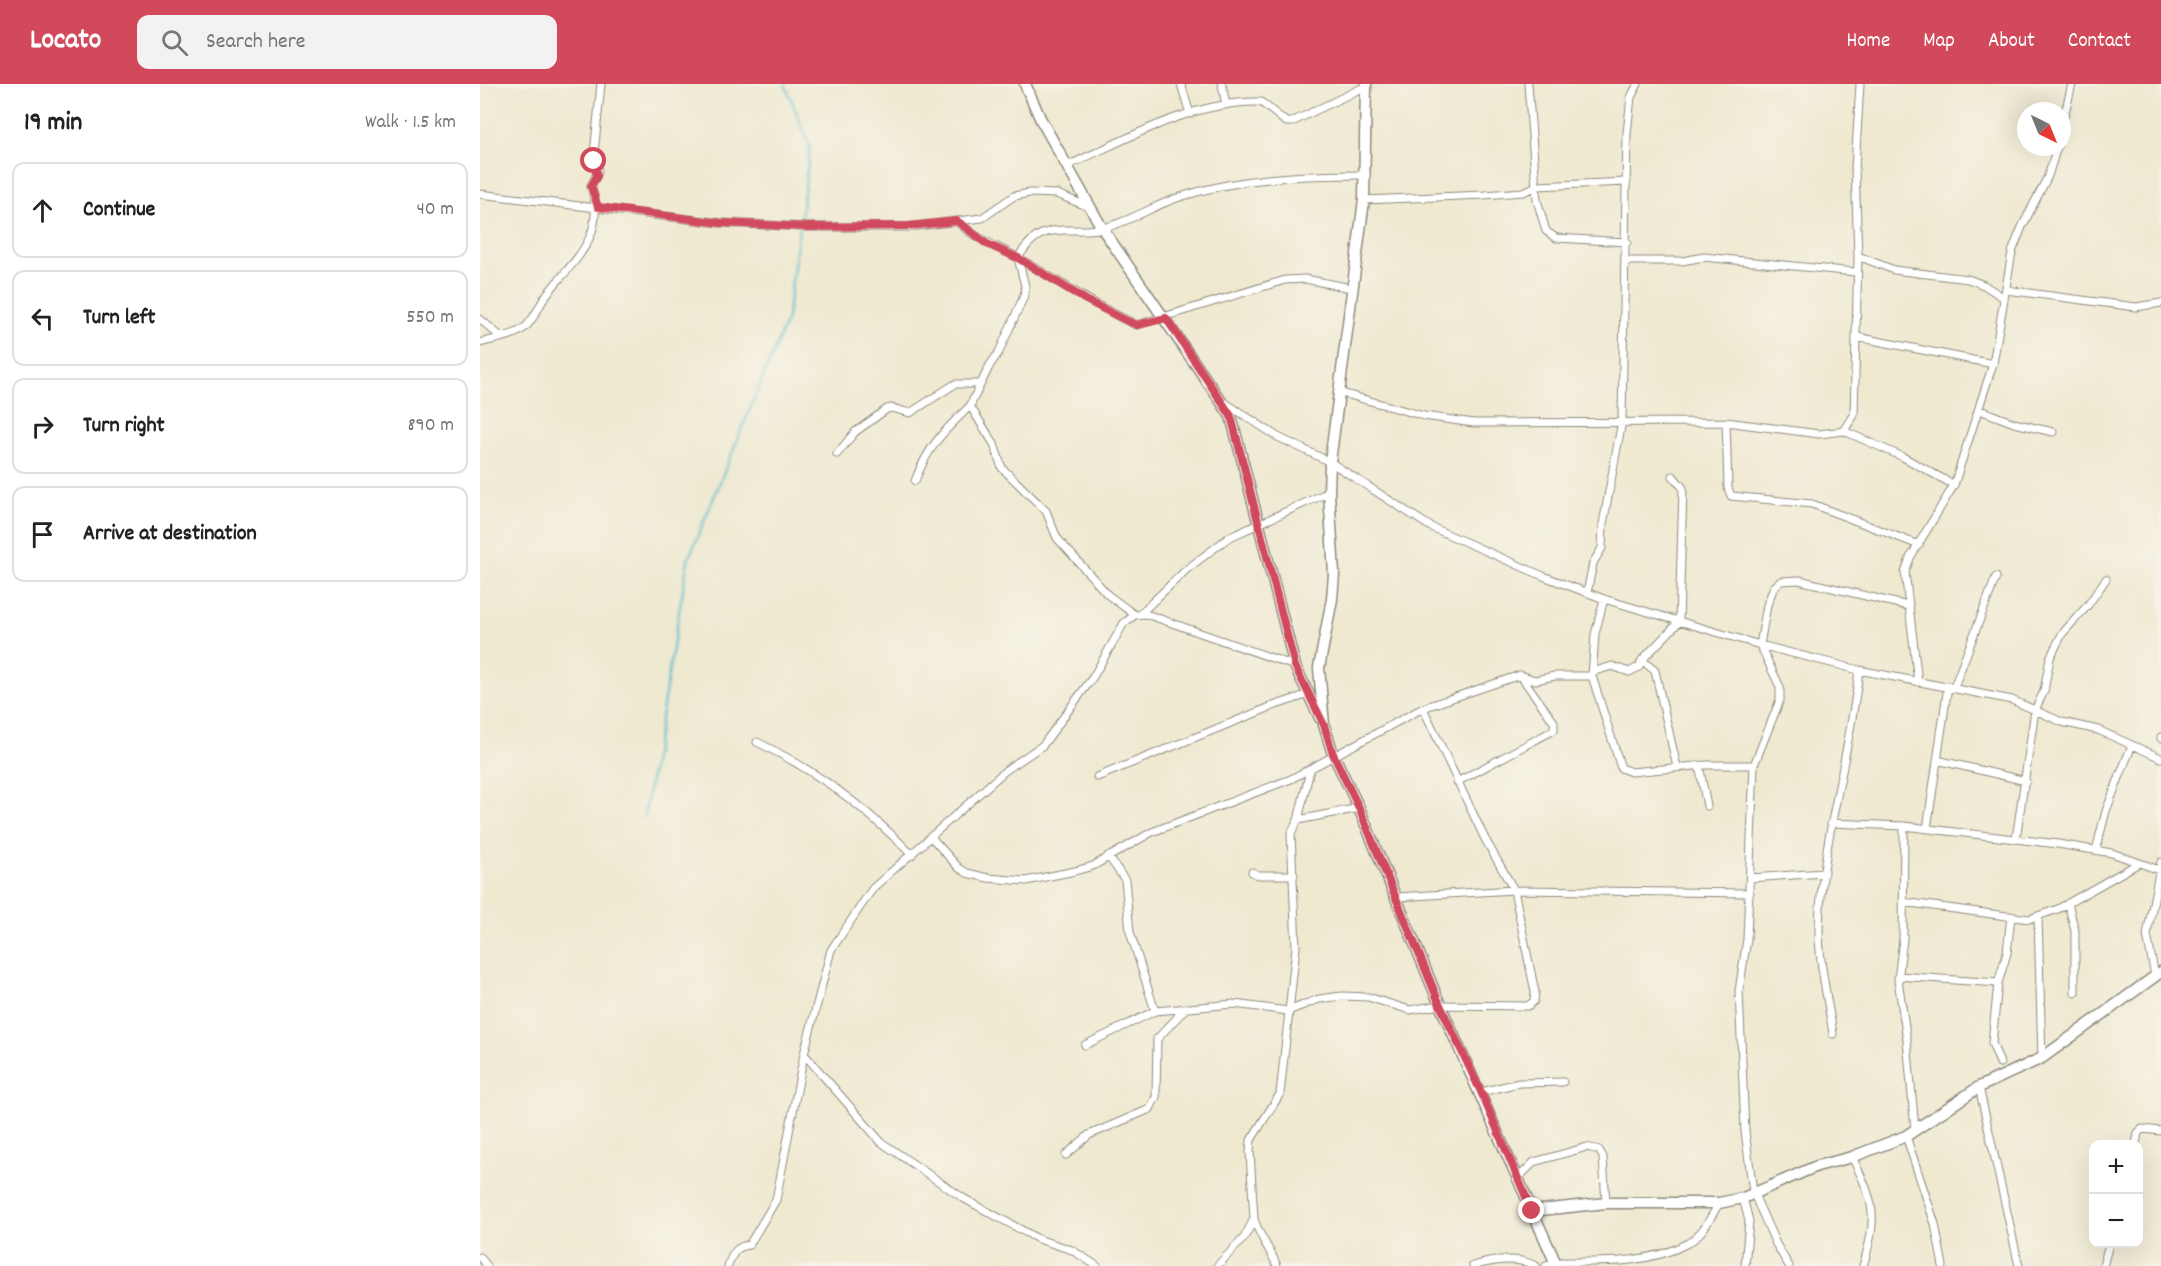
<!DOCTYPE html>
<html lang="en">
<head>
<meta charset="utf-8">
<style>
  :root { --surface:#fff; --page:#f2f2f2; --text:#222; --muted:#767676; --line:#e0e0e0; --accent:#d1495b }
  body { margin:0; font-family:Dekko,sans-serif; background:var(--page); color:var(--text) }
  .controls { position:absolute; right:18px; bottom:18px; display:grid; overflow:hidden; border-radius:12px; box-shadow:0 6px 24px #0002 }
  .controls button { width:54px; height:54px; display:grid; place-items:center; padding:0; border:0; border-bottom:2px solid var(--line); background:var(--surface); color:var(--text); font:30px sans-serif }
  .compass { position:absolute; left:1537px; top:18px; width:54px; height:54px; border-radius:50%; background:var(--surface); box-shadow:0 6px 24px #0002; rotate:137deg }
  .stop { position:absolute; width:18px; height:18px; margin:-14px; border:4px solid #d1495b; border-radius:50%; background:#fff }
  .stop.end { background:#d1495b; border-color:#fff; box-shadow:0 2px 6px #0008 }
  .list { margin:0; padding:0; list-style:none }
  h2 { display:flex; justify-content:space-between; align-items:center; height:78px; margin:0; padding:0 24px; font-size:26px }
  h2 small { font-size:20px; font-weight:400; color:var(--muted) }
  .list li { display:grid; grid-template-columns:39px 1fr auto; gap:18px; align-items:center; box-sizing:border-box; height:96px; margin:0 12px 12px; padding:0 12px; border:2px solid var(--line); border-radius:12px }
  .list b { display:block; font-size:22px; white-space:nowrap }
  .list em { font-size:20px; font-style:normal; color:var(--muted) }
  .icon { flex:none; width:33px; height:33px; fill:none; stroke:currentColor; stroke-width:2; stroke-linecap:round; stroke-linejoin:round }
  .map { position:relative; flex:none; width:1681px; height:1182px; overflow:hidden }
  header { display:flex; align-items:center; gap:36px; box-sizing:border-box; height:84px; padding:0 30px; background:var(--accent); color:#fff }
  header strong { font-size:28px }
  nav { display:flex; gap:33px; margin-inline-start:auto; font-size:21px }
  .search { width:420px; height:54px; background:var(--page); display:flex; align-items:center; gap:15px; box-sizing:border-box; padding:0 21px; border-radius:12px; color:var(--muted); font-size:22px }
  main { display:flex }
  aside { flex:1; background:var(--surface) }
  .map>svg:first-child { display:block }
</style>
</head>
<body>
<header>
<strong>Locato</strong>
<div class="search"><svg class="icon" aria-label="search" viewBox="0 0 24 24"><circle cx="10" cy="10" r="6"/><path d="M15 15l6 6"/></svg>Search here</div>
<nav><a>Home</a><a>Map</a><a>About</a><a>Contact</a></nav>
</header>
<main>
<aside>
<h2>19 min<small>Walk · 1.5 km</small></h2>
<ul class="list">
<li><svg class="icon" aria-label="ahead" viewBox="0 0 24 24"><path d="M12 20V5M6 11l6-6 6 6"/></svg><div><b>Continue</b></div><em>40 m</em></li>
<li><svg class="icon" aria-label="left" viewBox="0 0 24 24"><path d="M17 20v-9H6M10 6l-5 5 5 5"/></svg><div><b>Turn left</b></div><em>550 m</em></li>
<li><svg class="icon" aria-label="right" viewBox="0 0 24 24"><path d="M7 20v-9h11M14 6l5 5-5 5"/></svg><div><b>Turn right</b></div><em>890 m</em></li>
<li><svg class="icon" aria-label="arrive" viewBox="0 0 24 24"><path d="M6 21V4h12l-3 4 3 4H6"/></svg><div><b>Arrive at destination</b></div></li>
</ul>
</aside>
<div class="map">
<svg width="1681" height="1182" viewBox="0 0 1681 1182">
  <rect width="100%" height="100%" fill="#f7f3e8"/>
  <filter id="ink" filterUnits="userSpaceOnUse"><feTurbulence type="fractalNoise" baseFrequency=".0167" numOctaves="2"/><feDisplacementMap in="SourceGraphic" scale="12" xChannelSelector="R" yChannelSelector="G"/><feConvolveMatrix kernelMatrix="1 2 1 2 8 2 1 2 1" color-interpolation-filters="sRGB"/></filter>
  <filter id="wash" filterUnits="userSpaceOnUse"><feTurbulence type="fractalNoise" baseFrequency=".008" numOctaves="4" result="noise"/><feDisplacementMap in="SourceGraphic" scale="24" xChannelSelector="R" yChannelSelector="G"/><feGaussianBlur stdDeviation="1.35" result="paint"/><feColorMatrix in="noise" values="0 0 0 0 0 0 0 0 0 0 0 0 0 0 0 0 0 1.4 0 .05"/><feComposite in="paint" operator="in"/></filter>
  <g filter="url(#wash)">
    <rect width="100%" height="100%" fill="#efe9d0"/>
    <g fill="none" stroke-linecap="round" stroke-linejoin="round">
      <path stroke="#51bace" stroke-width="2" d="M305,0L330,63L320,140
        M164,733L208,476L307,235L319,145"/>
    </g>
  </g>
  <g filter="url(#ink)">
    <g fill="none" stroke-linecap="round" stroke-linejoin="round">
      <defs>
        <path id="street" d="M701,0L710,30
          M742,0L746,21
          M1048,0L1057,116L1066,147L1076,154L1147,158
          M1582,41L1592,0
          M587,82C647,55 714,16 781,18L806,38H812L886,2
          M0,110L241,139L326,143H429L502,134L534,112L550,109L577,110L609,123
          M884,116L1004,111L1043,108L1057,102L1147,98
          M477,137C496,156 518,162 540,175C579,197 616,223 657,241L805,196L825,195L871,204
          M1378,172L1414,186L1488,195L1504,201L1524,214
          M1146,177H1202L1224,173L1375,188
          M1526,206L1656,223L1681,219
          M0,235L21,253
          M1377,253L1513,280
          M0,259C13,255 33,253 44,244C54,237 59,221 67,210C95,175 127,152 111,102L118,88L114,70L121,0
          M858,308L944,332L994,339L1246,338L1339,350L1364,347L1423,373L1474,401
          M744,318L798,353L850,378L951,443L1063,492L1124,515L1280,561L1379,586L1532,616L1582,638L1618,646L1681,674
          M1500,326L1534,339L1573,348
          M1246,338L1248,404L1251,412L1332,420L1439,461
          M1364,347L1374,331L1378,172L1375,84L1380,0
          M357,370L375,348L407,325L412,324L430,329L475,300H500
          M435,397C448,362 464,347 490,322
          M1107,509L1113,479L1122,464L1123,440L1142,337L1147,49L1151,13L1158,0
          M1124,515L1115,550L1112,592L1141,684L1151,688L1226,681H1274
          M660,530L707,485L748,454L849,408
          M655,531L628,511L577,454L566,427L522,384L514,360L490,322L510,281L519,268L544,212L545,202L538,174C563,132 588,152 623,144C650,138 674,121 700,113C761,93 823,91 886,91
          M1162,576L1199,538L1203,404L1193,392
          M1112,588L1132,582L1149,588L1159,583L1162,576L1175,587L1197,683
          M1438,598L1425,488L1430,474L1474,401L1513,280L1532,168L1542,143L1568,92L1577,63
          M1474,603L1516,493
          M1681,653V654
          M277,658C335,686 387,724 432,771
          M1457,676L1546,697
          M1219,681L1227,722
          M617,693L793,622L829,610
          M977,698L1074,646V638L1040,591
          M818,736L879,724
          M1351,739L1424,742L1578,760L1632,769L1679,786
          M1424,742L1423,855L1418,896L1427,956L1435,1046
          M1447,745L1468,602
          M450,752L479,784L487,789L508,794L546,797L595,787L613,782L672,748L811,695L943,624L1040,591L1055,596L1075,592H1112
          M1536,755L1555,626L1564,607L1570,574L1582,550L1608,521L1626,495
          M1616,766L1626,727L1652,661
          M628,772L645,796L650,848L675,927
          M772,788L778,791H814
          M1270,794L1344,789
          M916,813L1034,806L1270,809
          M1423,818L1549,835L1578,825L1659,779
          M1588,819L1595,847V909
          M1558,833L1562,974
          M1418,892L1518,899
          M1675,892L1667,851L1681,778
          M1353,950C1348,916 1339,880 1339,845C1341,757 1370,673 1379,586
          M605,961L675,927L754,920L808,927L839,915L862,912L888,913L930,926L960,921L1048,922L1054,917L1055,908L1034,806L1005,755L943,624
          M324,970L401,1058L483,1114L558,1155L592,1166L617,1182
          M1520,979L1512,959L1518,899L1527,869L1531,832
          M1499,1003L1539,1182
          M1001,1008L1039,999L1083,998
          M1426,1052L1455,1140L1463,1182
          M1656,1060L1658,1049L1662,1045L1681,1047
          M586,1071L609,1051L670,1025L676,1013L677,955L706,924
          M1372,1073C1395,1119 1398,1132 1383,1182
          M1038,1094L1054,1078L1107,1063L1119,1066L1123,1073L1126,1119
          M1263,1114L1269,1137L1265,1182
          M774,1135C779,1152 790,1165 797,1182
          M0,1173L7,1182
          M248,1182C252,1170 256,1162 269,1161L296,1116L324,970L351,866L393,804L526,686L563,661L613,593L644,539L655,531L666,530L815,582
          M737,1182L764,1154L774,1135L770,1068L771,1056L800,1010L816,863L811,750L818,736L830,686
          M993,1182C1013,1176 1037,1172 1056,1182
          M1066,1182L1076,1178C1119,1178 1168,1181 1208,1159C1223,1150 1231,1133 1239,1119
          M1309,1182L1296,1160L1273,1108L1265,1047L1259,907L1267,855L1274,681L1300,616V603L1280,561L1287,521L1294,503L1301,497L1319,496L1428,522
          M1623,1182L1629,1160"/>
        <path id="secondary" d="M545,0L561,36L622,144L751,332L815,582L840,634
          M886,0L884,116L850,378L849,408L854,490L852,515L839,584L844,641L853,670L879,724L960,921L1077,1182
          M1052,1127L1126,1119H1239L1263,1114L1337,1082L1372,1073L1426,1052L1499,1003L1562,974L1681,888"/>
      </defs>
      <use href="#street" stroke="#8d8a7e" stroke-width="9"/>
      <use href="#secondary" stroke="#8d8a7e" stroke-width="13"/>
      <use href="#street" stroke="#fff" stroke-width="7"/>
      <use href="#secondary" stroke="#fff" stroke-width="10"/>
    </g>
  </g>
  <g fill="none" stroke-linecap="round" stroke-linejoin="round" filter="url(#ink)">
    <path stroke="#d1495b" stroke-width="8" d="M114,77L117,92L111,102L118,123L241,139L326,143L429,142L477,137L507,160L538,174L606,216L647,237L657,241L686,234L751,332L815,582L844,641L853,670L879,724L960,921L1001,1008L1052,1127"/>
  </g>
</svg>
<div class="controls">
<button>+</button>
<button>−</button>
</div>
<svg class="compass" viewBox="-18 -18 36 36"><path d="M0-13l5 13h-10z" fill="#e53935"/><path d="M0 13l5-13h-10z" fill="#767676"/></svg>
<div class="stop" style="left:114px;top:77px"></div>
<div class="stop end" style="left:1052px;top:1127px"></div>
</div>
</main>
</body>
</html>
